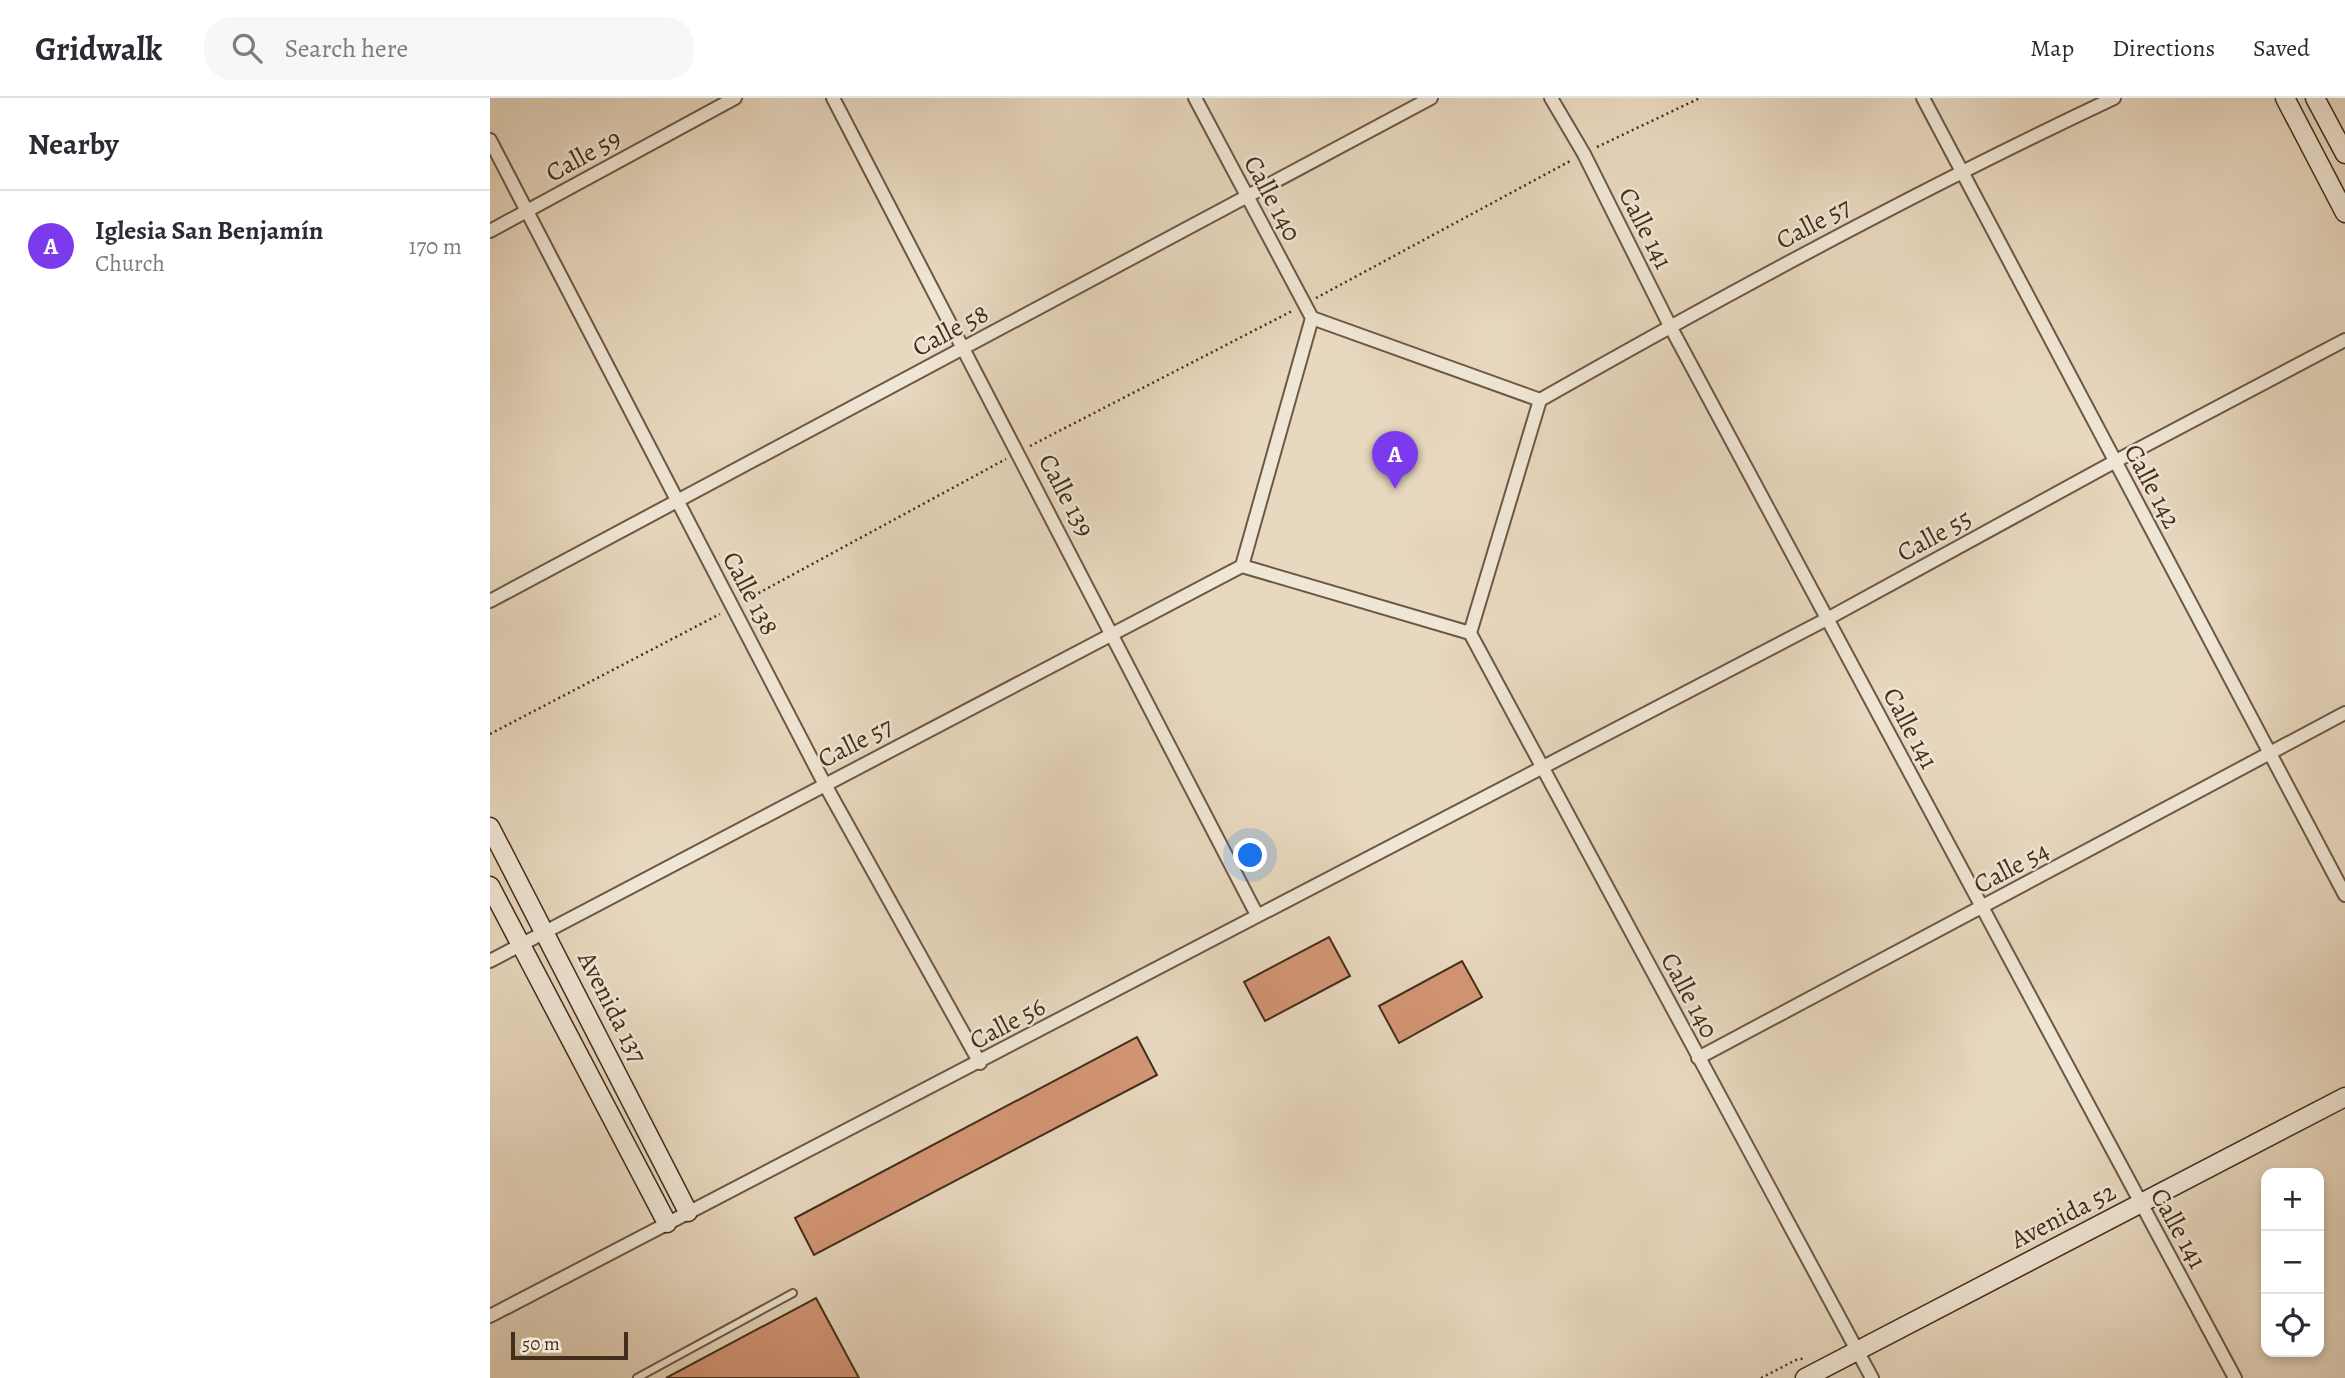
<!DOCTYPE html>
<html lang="en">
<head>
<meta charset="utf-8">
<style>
  :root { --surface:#fff; --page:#f7f7f7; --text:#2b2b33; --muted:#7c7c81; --line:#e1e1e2; --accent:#7c3aed }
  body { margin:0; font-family:Alegreya,serif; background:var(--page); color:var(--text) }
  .controls { position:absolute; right:21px; bottom:21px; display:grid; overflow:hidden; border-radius:14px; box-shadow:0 4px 10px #0003 }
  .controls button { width:63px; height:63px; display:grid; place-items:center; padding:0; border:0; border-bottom:2px solid var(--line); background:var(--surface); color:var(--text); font:35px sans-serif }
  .scale { position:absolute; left:21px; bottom:18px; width:117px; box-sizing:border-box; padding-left:7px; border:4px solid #422e1a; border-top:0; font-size:19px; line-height:24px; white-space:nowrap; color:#422e1a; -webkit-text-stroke:5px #f0e6d5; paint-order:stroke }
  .you { position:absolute; left:761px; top:758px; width:24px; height:24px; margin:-18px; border:5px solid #fff; border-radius:50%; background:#1a73e8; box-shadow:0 0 0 10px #1a73e833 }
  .badge { display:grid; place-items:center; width:46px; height:46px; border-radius:50%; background:var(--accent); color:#fff; font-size:23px; font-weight:700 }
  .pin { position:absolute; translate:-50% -58px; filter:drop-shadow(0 2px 4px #0008) }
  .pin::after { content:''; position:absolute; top:37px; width:24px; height:21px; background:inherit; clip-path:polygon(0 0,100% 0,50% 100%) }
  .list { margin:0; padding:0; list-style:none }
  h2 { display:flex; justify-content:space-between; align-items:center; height:91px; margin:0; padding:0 28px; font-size:30px }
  h2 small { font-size:23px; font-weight:400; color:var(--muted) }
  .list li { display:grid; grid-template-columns:46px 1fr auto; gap:21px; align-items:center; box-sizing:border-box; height:112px; padding:0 28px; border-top:2px solid var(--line) }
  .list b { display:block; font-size:26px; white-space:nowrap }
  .list p { margin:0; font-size:23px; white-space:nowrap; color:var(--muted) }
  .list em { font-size:23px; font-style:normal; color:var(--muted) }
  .icon { flex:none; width:38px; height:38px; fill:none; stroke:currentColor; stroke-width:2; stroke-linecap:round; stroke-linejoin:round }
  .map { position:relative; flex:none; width:1855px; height:1280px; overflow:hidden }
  header { display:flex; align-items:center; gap:42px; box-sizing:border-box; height:98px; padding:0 35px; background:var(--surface); border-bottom:2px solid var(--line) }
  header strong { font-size:33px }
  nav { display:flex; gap:38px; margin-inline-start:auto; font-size:24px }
  .search { width:490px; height:63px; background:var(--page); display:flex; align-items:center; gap:18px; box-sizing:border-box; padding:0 24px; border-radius:28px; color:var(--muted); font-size:26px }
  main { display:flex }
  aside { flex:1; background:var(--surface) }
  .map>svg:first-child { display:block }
</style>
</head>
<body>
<header>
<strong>Gridwalk</strong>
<div class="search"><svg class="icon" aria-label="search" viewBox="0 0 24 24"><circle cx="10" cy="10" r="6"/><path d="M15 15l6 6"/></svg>Search here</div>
<nav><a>Map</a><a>Directions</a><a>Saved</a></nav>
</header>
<main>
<aside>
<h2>Nearby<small></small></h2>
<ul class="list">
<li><span class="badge">A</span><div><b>Iglesia San Benjamín</b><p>Church</p></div><em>170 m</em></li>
</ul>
</aside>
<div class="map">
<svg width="1855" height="1280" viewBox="0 0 1855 1280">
  <rect width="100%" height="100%" fill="#e8d8bf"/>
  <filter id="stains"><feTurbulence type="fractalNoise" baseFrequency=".00286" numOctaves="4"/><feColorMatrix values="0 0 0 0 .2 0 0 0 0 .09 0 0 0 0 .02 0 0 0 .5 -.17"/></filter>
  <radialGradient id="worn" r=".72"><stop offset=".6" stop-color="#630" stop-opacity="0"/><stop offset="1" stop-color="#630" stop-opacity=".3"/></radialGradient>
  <path fill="#d49676" stroke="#422e1a" stroke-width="2" d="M839,839L860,878L775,923L754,884Z
    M972,863L992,899L909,945L889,908Z
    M647,939L667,977L324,1157L305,1120Z
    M326,1200L369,1280H176Z"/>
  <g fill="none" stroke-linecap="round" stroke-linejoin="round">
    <defs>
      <path id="lane" d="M147,1280L303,1195"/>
      <path id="street" d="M343,0L767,817
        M705,0L822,220
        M1061,0L1094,56L1180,228L1745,1280
        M1433,0L1855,797
        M0,42L334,685L490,965
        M0,133L245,0
        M822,220L1050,302L980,535
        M1050,302C1238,195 1428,92 1624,0
        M752,468L822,220
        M752,468L980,535
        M0,503L941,0
        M980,535L1382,1280
        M0,863L752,468
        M1208,960L1855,615
        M0,1218L1337,521L1624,364L1855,242"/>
      <path id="secondary" d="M1795,0L1855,115
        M1825,0L1855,56
        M0,729L198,1114
        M0,788L177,1125
        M1315,1280L1855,999"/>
    </defs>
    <use href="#lane" stroke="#6c5843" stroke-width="10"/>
    <use href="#street" stroke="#6c5843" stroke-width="16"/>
    <use href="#secondary" stroke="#422e1a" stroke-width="21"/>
    <path stroke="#422e1a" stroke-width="2.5" stroke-dasharray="2 3.5" stroke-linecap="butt" d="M1107,49L1210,0
      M826,200L1082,62
      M540,348L802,213
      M254,503L516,361
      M0,636L230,516
      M1271,1280L1306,1262L1316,1260"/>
    <use href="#lane" stroke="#f0e6d5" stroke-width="6"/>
    <use href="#street" stroke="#f0e6d5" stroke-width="12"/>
    <use href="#secondary" stroke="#f0e6d5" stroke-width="18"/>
  </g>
  <g text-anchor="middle" stroke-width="5" stroke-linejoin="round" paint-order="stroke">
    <g font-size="26" fill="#422e1a" stroke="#f0e6d5">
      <text transform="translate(93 57) rotate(-29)" y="9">Calle 59</text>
      <text transform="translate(783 100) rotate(62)" y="9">Calle 140</text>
      <text transform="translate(1323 125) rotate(-28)" y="9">Calle 57</text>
      <text transform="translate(1156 130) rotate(63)" y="9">Calle 141</text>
      <text transform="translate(460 232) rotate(-28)" y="9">Calle 58</text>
      <text transform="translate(1663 388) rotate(62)" y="9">Calle 142</text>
      <text transform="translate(577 397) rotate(62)" y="9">Calle 139</text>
      <text transform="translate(1444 437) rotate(-29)" y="9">Calle 55</text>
      <text transform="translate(261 495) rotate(62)" y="9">Calle 138</text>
      <text transform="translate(1421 630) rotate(62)" y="9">Calle 141</text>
      <text transform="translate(365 644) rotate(-27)" y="9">Calle 57</text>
      <text transform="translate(1521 769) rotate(-28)" y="9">Calle 54</text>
      <text transform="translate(1200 897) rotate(62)" y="9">Calle 140</text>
      <text transform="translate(123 909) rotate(63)" y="9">Avenida 137</text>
      <text transform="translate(517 925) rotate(-28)" y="9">Calle 56</text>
      <text transform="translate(1573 1117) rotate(-27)" y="9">Avenida 52</text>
      <text transform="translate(1689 1130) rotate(61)" y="9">Calle 141</text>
    </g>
  </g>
  <rect width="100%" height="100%" filter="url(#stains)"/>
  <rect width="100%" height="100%" fill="url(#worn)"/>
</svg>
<div class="controls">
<button>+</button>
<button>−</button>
<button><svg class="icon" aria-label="locate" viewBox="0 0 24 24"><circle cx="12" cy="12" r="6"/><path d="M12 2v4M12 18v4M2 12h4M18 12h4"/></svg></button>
</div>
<div class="scale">50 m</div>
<div class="you"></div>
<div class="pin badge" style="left:905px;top:391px">A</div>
</div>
</main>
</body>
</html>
